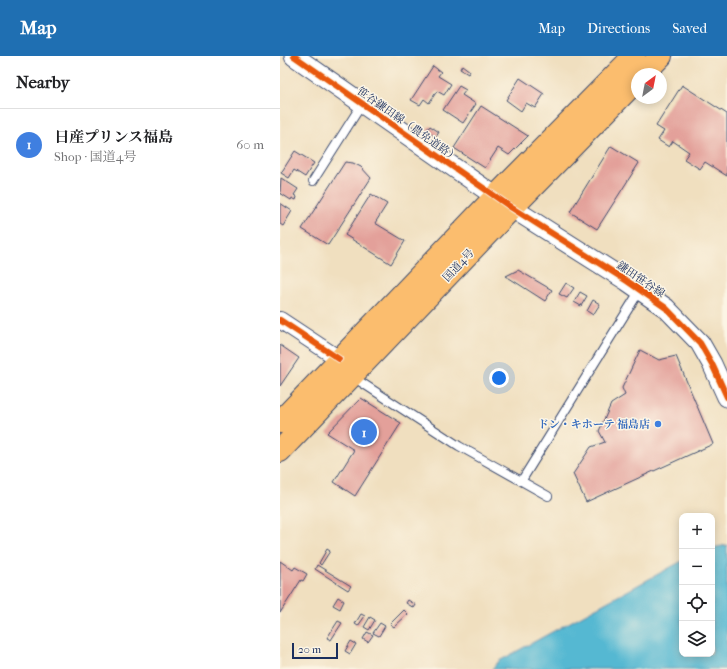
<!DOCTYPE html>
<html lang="en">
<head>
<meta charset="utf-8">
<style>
  :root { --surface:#fff; --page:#f2f2f2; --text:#202124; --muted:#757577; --line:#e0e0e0; --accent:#1f6fb2 }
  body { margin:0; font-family:"IM FELL French Canon","Noto Serif JP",serif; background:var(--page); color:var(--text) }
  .controls { position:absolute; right:12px; bottom:12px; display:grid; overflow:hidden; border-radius:8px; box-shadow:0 2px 10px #0003 }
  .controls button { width:36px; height:36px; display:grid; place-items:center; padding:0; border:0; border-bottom:1px solid var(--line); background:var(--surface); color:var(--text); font:20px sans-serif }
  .compass { position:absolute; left:351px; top:12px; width:36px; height:36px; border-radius:50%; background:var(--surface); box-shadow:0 2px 10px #0003; rotate:32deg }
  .scale { position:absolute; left:12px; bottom:10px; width:46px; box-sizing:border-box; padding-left:4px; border:2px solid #1b2f5e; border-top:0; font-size:11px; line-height:14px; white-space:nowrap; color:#1b2f5e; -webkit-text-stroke:3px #fcf5e5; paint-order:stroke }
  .you { position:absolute; left:219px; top:322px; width:14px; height:14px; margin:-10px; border:3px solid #fff; border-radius:50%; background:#1a73e8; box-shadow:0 0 0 6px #1a73e833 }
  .badge { display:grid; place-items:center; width:26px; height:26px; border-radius:50%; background:var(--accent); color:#fff; font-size:13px; font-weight:700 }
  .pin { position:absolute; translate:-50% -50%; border:2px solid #fff; box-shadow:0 1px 4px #0006 }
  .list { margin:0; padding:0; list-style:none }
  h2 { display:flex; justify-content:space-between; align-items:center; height:52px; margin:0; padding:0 16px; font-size:17px }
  h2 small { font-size:13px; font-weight:400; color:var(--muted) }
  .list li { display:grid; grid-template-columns:26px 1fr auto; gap:12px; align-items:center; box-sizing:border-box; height:72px; padding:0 16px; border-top:1px solid var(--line) }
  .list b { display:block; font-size:15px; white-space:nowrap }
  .list p { margin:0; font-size:13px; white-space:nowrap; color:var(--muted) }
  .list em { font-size:13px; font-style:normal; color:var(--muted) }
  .icon { flex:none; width:22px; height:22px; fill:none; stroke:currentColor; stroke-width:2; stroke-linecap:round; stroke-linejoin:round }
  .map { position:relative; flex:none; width:447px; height:613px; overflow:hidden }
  header { display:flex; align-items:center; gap:24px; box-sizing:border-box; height:56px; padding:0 20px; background:var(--accent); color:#fff }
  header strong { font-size:19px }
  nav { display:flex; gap:22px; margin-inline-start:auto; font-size:14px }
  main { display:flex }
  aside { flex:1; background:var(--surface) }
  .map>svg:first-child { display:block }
</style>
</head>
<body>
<header>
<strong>Map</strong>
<nav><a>Map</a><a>Directions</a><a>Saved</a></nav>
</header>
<main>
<aside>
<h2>Nearby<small></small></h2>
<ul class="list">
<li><span class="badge" style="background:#3f7fe0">1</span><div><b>日産プリンス福島</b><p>Shop · 国道4号</p></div><em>60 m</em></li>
</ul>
</aside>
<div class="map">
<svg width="447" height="613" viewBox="0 0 447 613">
  <rect width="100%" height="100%" fill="#fcf5e5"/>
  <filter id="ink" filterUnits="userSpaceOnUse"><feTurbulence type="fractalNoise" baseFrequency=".025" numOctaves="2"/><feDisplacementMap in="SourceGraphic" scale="8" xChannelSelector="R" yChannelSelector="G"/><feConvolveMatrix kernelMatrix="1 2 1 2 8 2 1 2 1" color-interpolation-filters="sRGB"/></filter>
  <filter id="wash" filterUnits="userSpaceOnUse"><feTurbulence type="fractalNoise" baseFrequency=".012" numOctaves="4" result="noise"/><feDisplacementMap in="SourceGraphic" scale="16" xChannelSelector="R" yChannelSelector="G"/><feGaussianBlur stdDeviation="0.9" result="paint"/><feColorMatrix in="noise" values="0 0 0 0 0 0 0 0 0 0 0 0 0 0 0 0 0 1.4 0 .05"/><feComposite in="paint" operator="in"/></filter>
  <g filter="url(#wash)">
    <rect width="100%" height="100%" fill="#f0dfbf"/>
    <path fill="#54b8d2" stroke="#387498" d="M447,489V613H212L219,605L402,505V598H432V492Z"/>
    <g id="blocks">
      <path fill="#e3a09a" d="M182,9L190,15L188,18L180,13Z
        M153,10L161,16L158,20L171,28L164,39L157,35L149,47L144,43L140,49L131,44Z
        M240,22L264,38L255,52L246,47L241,55L226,44Z
        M402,29L447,58V120L425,106L420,113L404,103L409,96L393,85L389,91L378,84L384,75L376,70Z
        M179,30L186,34L182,39L196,48L183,67L163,54Z
        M201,50L248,80L229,99L218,92L205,112L174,92Z
        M150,70L159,76L156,81L146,75Z
        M331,90L359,107L317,173L290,156Z
        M15,95L34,107L25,121L14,114L9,122L1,117Z
        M65,106L73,107L81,111L91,122L48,189L22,173Z
        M1,122L18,133L14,139L17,141L16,144L12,142L11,144L0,137Z
        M91,138L107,148L95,167L125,185L111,208L65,179Z
        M0,147L12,155L3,170L0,168Z
        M238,214L272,234L265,245L226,220Z
        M286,227L294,232L287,242L279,238Z
        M300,236L307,240L301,250L294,246Z
        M313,244L320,248L313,259L307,255Z
        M0,289L19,302L0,330Z
        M360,294L379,304L396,300L433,388L306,446L293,418L311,391L325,386L319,375L331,348L345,339L342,332Z
        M81,342L121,367L75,440L54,426L74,394L47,377Z
        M47,493L50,495L41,509L39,507Z
        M0,505L13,514L15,511L27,518L23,525L21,524L0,557Z
        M37,509L71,530L68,534L35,513Z
        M58,541L64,545L60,553L53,549Z
        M128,544L136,549L134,552L126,547Z
        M124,554L128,558L114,571L110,568Z
        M81,558L85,560L78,570L75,568Z
        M90,561L95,564L89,574L84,571Z
        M58,565L62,567L51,584L47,582Z
        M100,567L105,570L99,580L93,577Z
        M87,576L93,579L88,586L83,583Z
        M71,585L76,588L70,598L65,595Z"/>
    </g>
  </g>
  <g filter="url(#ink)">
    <use href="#blocks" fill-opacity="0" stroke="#3b496d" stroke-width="1"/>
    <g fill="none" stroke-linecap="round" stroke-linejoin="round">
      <defs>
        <path id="service" d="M33,125L82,48
          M73,321L179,390L268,440
          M242,424L360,234"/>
        <path id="minor" d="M0,264L59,303"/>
        <path id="tertiary" d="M14,0L232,152L347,225L386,252L420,287L432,308L447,341"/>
        <path id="trunk" d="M363,18L381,0
          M0,366L215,141L354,0
          M0,395L232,152L357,24"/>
      </defs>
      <use href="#service" stroke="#3b496d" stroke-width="10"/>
      <use href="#minor" stroke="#3b496d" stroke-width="18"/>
      <use href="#tertiary" stroke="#3b496d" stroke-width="21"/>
      <use href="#trunk" stroke="#3b496d" stroke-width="24"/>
      <use href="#service" stroke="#fff" stroke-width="8"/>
      <use href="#minor" stroke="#fff" stroke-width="16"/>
      <use href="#tertiary" stroke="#fff" stroke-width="19"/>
      <use href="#trunk" stroke="#fbbd6e" stroke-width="22"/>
      <defs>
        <path id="cycleway" d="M14,0L232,152L347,225L386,252L420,287L432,308L447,341
          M0,264L59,303"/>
      </defs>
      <use href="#cycleway" stroke="#fcf5e5" stroke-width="8"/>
      <use href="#cycleway" stroke="#e8590c" stroke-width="6"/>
    </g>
  </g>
  <circle fill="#3f7fe0" stroke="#fcf5e5" stroke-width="1.5" cx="378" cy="368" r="4"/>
  <g text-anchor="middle" stroke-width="3" stroke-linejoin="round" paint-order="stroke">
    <g font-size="11" fill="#1b2f5e" stroke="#fcf5e5">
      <text transform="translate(128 68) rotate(35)" y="4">笹谷鎌田線（農免道路）</text>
      <text transform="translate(178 209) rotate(-47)" y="4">国道4号</text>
      <text transform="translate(361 223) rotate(34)" y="4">鎌田笹谷線</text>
    </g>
    <g font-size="11" font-weight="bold" fill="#366cbe" stroke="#fcf5e5" text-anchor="end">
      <text x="370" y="372">ドン・キホーテ 福島店</text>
    </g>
  </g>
</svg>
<div class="controls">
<button>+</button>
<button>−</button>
<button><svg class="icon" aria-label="locate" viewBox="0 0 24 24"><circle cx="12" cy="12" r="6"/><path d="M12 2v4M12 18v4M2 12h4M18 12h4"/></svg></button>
<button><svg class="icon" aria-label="layers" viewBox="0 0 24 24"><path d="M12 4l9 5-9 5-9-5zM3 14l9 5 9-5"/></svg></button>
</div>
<svg class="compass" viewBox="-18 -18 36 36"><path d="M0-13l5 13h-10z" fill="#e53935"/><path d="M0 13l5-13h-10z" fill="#757577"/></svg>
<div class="scale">20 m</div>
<div class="you"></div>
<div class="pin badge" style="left:84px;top:376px;background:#3f7fe0">1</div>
</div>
</main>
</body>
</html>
